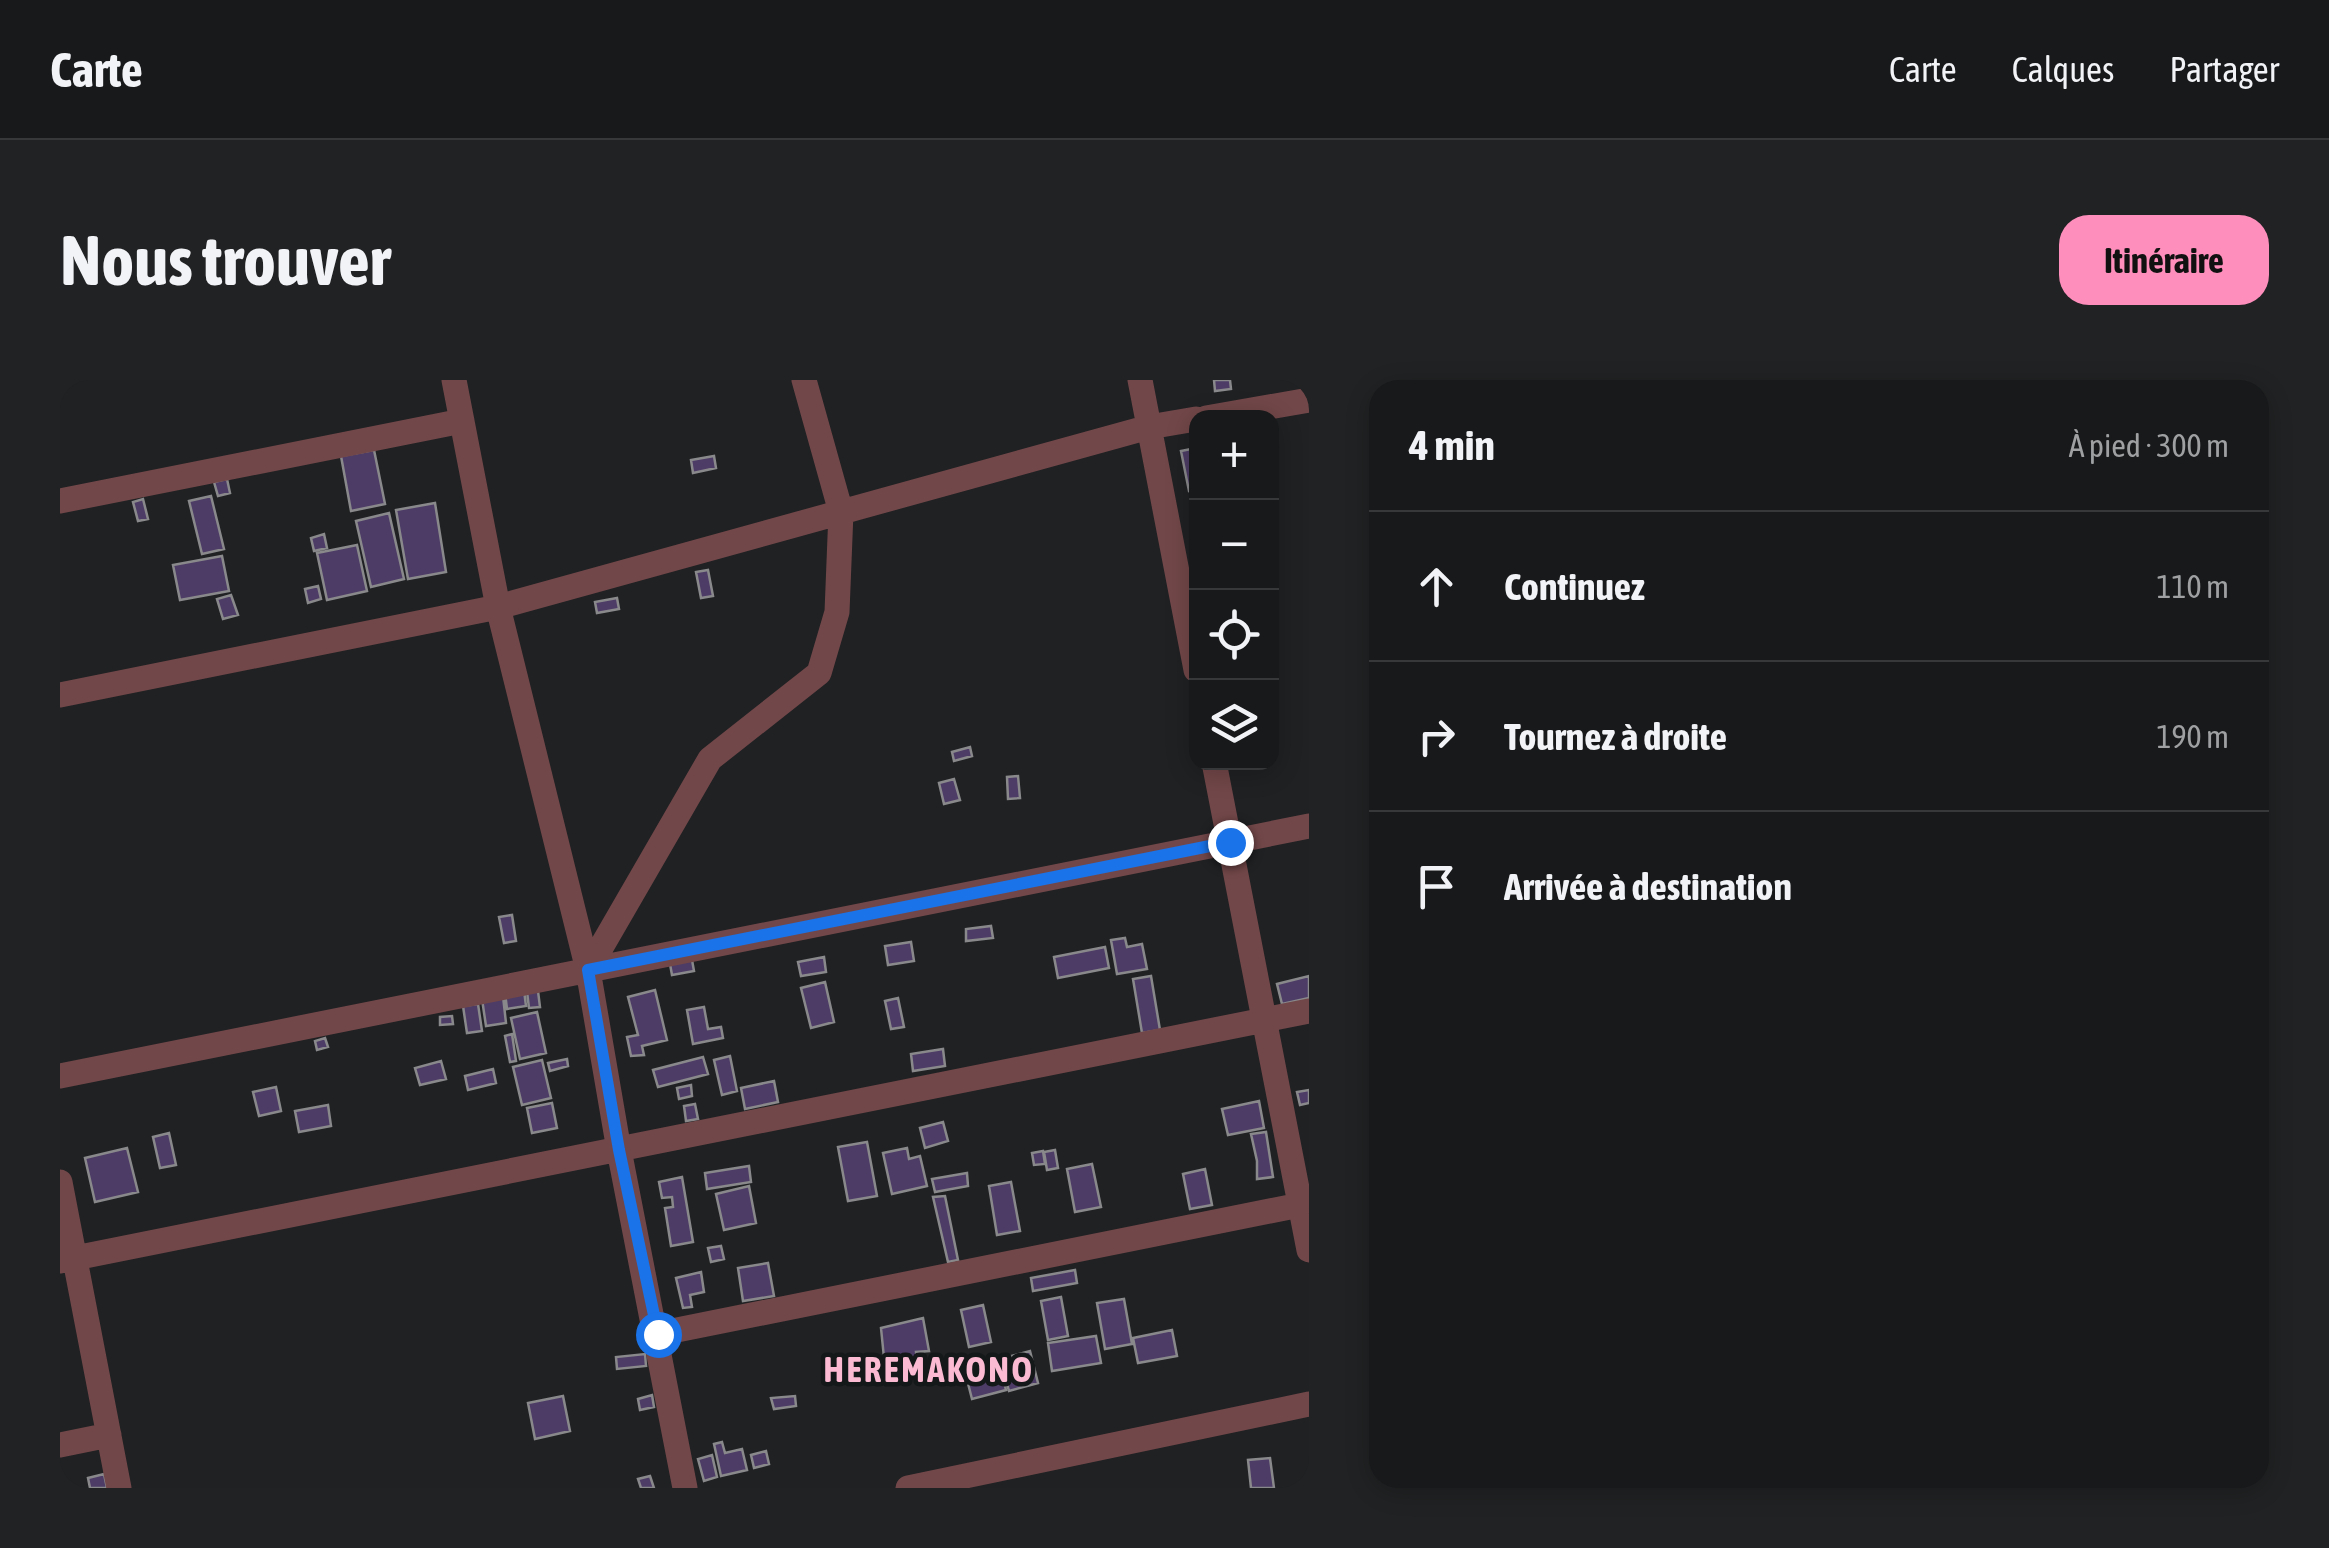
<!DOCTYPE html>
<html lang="fr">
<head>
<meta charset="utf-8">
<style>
  :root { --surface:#17191a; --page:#202223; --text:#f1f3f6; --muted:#9ea0a2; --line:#363839; --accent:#fe8ebb }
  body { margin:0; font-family:"Asap Condensed",sans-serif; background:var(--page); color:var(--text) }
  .controls { position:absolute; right:30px; top:30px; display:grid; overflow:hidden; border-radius:20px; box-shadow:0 5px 25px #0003 }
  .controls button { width:90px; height:90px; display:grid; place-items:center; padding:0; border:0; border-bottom:2px solid var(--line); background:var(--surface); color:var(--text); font:50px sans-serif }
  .stop { position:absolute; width:30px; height:30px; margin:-22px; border:8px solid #1a73e8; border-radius:50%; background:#fff }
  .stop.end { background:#1a73e8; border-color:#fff; box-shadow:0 2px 10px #0008 }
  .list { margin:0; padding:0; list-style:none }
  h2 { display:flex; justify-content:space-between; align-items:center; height:130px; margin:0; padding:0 40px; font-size:42px }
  h2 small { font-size:32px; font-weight:400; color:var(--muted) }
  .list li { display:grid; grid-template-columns:65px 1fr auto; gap:30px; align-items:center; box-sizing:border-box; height:150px; padding:0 40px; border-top:2px solid var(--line) }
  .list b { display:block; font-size:38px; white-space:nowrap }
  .list em { font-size:32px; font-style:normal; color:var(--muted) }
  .icon { flex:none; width:55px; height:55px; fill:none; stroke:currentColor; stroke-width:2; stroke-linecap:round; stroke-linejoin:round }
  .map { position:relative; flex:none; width:1249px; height:1108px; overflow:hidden; border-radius:30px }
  header { display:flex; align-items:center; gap:60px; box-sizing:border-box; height:140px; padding:0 50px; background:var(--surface); border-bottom:2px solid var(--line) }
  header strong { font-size:48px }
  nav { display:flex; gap:55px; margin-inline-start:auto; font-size:35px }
  .intro { display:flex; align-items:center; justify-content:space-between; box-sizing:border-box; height:240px; padding:0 60px }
  h1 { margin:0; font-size:70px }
  .button { padding:25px 45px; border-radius:30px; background:var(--accent); color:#111; font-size:35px; font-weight:700 }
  main { display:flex; gap:60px; padding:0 60px }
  aside { flex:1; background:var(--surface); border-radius:30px; box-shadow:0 5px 25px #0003 }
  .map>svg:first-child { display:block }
</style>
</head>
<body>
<header>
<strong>Carte</strong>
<nav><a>Carte</a><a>Calques</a><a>Partager</a></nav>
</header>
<div class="intro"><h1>Nous trouver</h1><a class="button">Itinéraire</a></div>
<main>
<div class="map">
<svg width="1249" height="1108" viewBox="0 0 1249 1108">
  <rect width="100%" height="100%" fill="#1f2123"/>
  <path fill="#4d3c66" stroke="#89888b" stroke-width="2.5" d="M1154,0H1170L1171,9L1155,11Z
    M1136,68V109L1129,111L1121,71Z
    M314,70L325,124L291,131L281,76Z
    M654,76L656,88L633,93L631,80Z
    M167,99L170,113L158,116L154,102Z
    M151,116L164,169L142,174L129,121Z
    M83,119L88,139L78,141L73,122Z
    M375,123L386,192L348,199L336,130Z
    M329,133L344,199L311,207L296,141Z
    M264,154L267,168L254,171L251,158Z
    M297,165L307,211L267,220L257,173Z
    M162,176L169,211L120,220L113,185Z
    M648,190L653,216L641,218L636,192Z
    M258,206L261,219L248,223L245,209Z
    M171,215L178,235L163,239L157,219Z
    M557,218L559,229L537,233L535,222Z
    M910,367L912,376L894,381L892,372Z
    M958,396L960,418L948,419L947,397Z
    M894,399L900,420L884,424L879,403Z
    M452,535L456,561L444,563L439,537Z
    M931,546L933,558L906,561V549Z
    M1065,558L1067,567L1082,564L1087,589L1057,594L1051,560Z
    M851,562L854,581L828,585L825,566Z
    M1045,567L1049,588L998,598L994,577Z
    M764,577L766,592L741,596L738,582Z
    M632,580L634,591L612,595L610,584Z
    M1091,596L1100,650L1082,653L1073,599Z
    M1249,596V618L1222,624L1217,604Z
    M765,602L774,642L751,648L741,608Z
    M464,610L466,626L447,629L445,613Z
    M595,610L607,660L582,666L584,675L571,676L567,657L578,655L568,617Z
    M478,611L480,627L469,628L467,612Z
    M443,616L446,643L426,646L422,619Z
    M838,618L844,647L831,649L825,621Z
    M418,624L422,651L407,653L403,626Z
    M644,627L648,649L661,647L663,658L633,664L627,630Z
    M477,632L486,673L460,679L451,638Z
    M392,636L393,644L380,645V637Z
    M452,654L456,681L450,682L445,656Z
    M265,658L268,667L257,670L255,661Z
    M883,669L885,686L853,691L851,674Z
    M670,676L677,711L662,715L654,680Z
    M643,677L648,694L598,707L593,690Z
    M507,679L508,686L490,691L488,683Z
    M482,680L491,718L462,725L453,687Z
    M381,681L386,699L360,705L355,688Z
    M433,689L436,703L408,710L405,696Z
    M714,701L718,722L685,729L681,708Z
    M631,705L632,716L619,719L617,708Z
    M216,707L221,731L199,736L193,712Z
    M1249,710V723L1240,725L1237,712Z
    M1199,721L1204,748L1168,755L1162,729Z
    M492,723L497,748L472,753L467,728Z
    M635,724L638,739L626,741L624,726Z
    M268,725L271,746L239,752L235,731Z
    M883,742L888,761L865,768L860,748Z
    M1206,752L1213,797L1197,799V781L1191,754Z
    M109,753L116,785L100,788L93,757Z
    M807,762L817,816L788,821L778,767Z
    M67,768L78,812L35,822L25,778Z
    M847,768L849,779L860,776L867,806L832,814L823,773Z
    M995,770L998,788L987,790L984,772Z
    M983,771L985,784L974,785L972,773Z
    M1032,784L1041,827L1015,832L1007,789Z
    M689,786L691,802L647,809L645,793Z
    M1145,789L1152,825L1130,829L1123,794Z
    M907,793L908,806L875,812L872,799Z
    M622,797L633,862L611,866L605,828L613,827L612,817L602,818L599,802Z
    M951,802L960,851L937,855L929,806Z
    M689,806L696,843L664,850L656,814Z
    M885,816L898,880L888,882L873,817Z
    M661,866L664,879L651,882L648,868Z
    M708,883L714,916L683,921L678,888Z
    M1015,890L1017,903L973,911L971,898Z
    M641,892L644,912L630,915L632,927L623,928L616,898Z
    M1001,917L1008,956L988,960L981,921Z
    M1064,919L1072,964L1045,969L1037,923Z
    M923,925L931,962L909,967L901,930Z
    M863,938L869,971L856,972L857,979L838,983L836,975L824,978L821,948Z
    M1112,950L1117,976L1078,983L1073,958Z
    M1036,956L1041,983L992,991L988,963Z
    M970,971L978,1003L949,1011L940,979Z
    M585,974L586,986L557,989L556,977Z
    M937,976L946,1010L912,1019L903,984Z
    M592,1015L594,1027L580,1030L578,1019Z
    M503,1016L510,1051L475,1059L468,1023Z
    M735,1016L736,1026L714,1029L711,1018Z
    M662,1062L665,1073L682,1069L687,1090L661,1096L654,1064Z
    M706,1071L709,1084L694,1088L691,1075Z
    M652,1075L657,1097L644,1101L638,1079Z
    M1210,1078L1214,1108H1191L1188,1080Z
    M44,1094L47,1108H30L28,1098Z
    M590,1096L594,1108H581L578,1099Z"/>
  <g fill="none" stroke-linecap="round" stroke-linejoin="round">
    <path stroke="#724749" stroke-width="25" d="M394,0L438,227L528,590
      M1080,0L1136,290
      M1146,38L1249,20
      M0,121L402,41
      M0,315L438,227L1089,47L1136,39
      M1154,382L1249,870
      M0,696L1249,446
      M0,802L59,1108
      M0,881L1249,631
      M597,954L1240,825
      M0,1065L49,1055
      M625,1108L559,770L528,590L650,379L759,293L777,232L781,132L744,0
      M848,1108L1249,1024"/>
  </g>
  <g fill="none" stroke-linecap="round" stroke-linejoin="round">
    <path stroke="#1a73e8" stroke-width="12" d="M598,954L559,770L528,590L1170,462"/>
  </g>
  <g text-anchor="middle" stroke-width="9" stroke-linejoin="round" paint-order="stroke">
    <g font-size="35" font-weight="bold" letter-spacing="2.5" fill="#fbbad1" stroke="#151819">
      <text x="869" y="1002">HEREMAKONO</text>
    </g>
  </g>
</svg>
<div class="controls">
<button>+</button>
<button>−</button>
<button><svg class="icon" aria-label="locate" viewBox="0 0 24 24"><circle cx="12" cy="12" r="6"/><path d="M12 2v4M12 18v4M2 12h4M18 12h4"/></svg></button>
<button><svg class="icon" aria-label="layers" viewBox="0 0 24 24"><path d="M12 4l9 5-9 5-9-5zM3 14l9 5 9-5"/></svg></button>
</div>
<div class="stop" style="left:598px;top:954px"></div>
<div class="stop end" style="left:1170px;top:462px"></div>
</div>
<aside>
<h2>4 min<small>À pied · 300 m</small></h2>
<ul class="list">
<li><svg class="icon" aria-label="ahead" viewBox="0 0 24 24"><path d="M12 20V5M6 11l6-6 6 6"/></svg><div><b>Continuez</b></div><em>110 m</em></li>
<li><svg class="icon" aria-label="right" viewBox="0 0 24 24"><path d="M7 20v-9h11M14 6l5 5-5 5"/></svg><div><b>Tournez à droite</b></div><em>190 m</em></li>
<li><svg class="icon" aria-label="arrive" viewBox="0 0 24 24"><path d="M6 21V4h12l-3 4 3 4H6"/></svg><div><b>Arrivée à destination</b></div></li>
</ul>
</aside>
</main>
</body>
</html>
